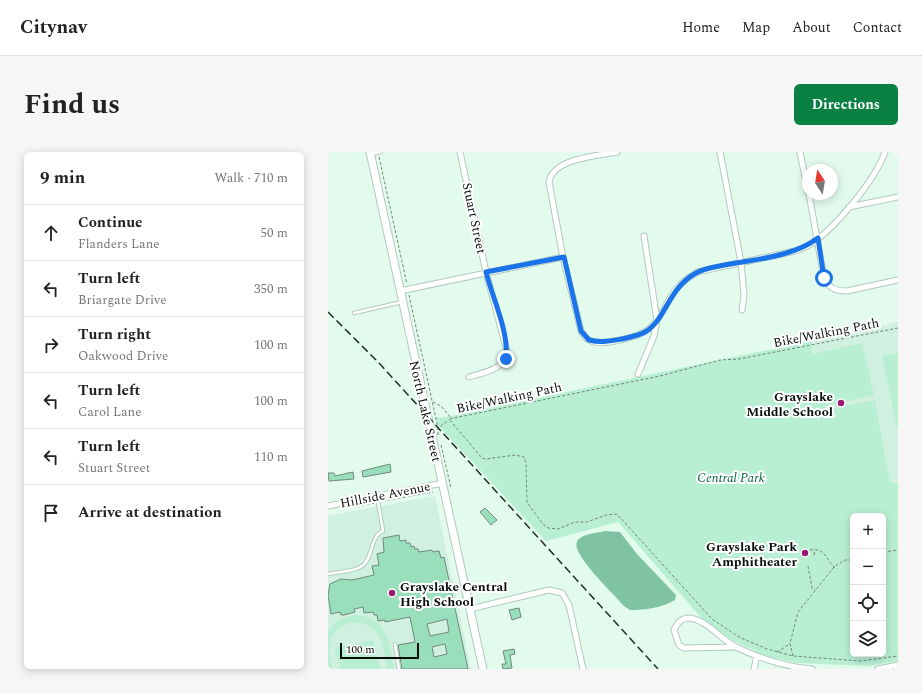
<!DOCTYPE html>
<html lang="en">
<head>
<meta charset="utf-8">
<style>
  :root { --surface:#fff; --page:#f6f6f6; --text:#222; --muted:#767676; --line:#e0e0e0; --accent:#0b8043 }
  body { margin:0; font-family:Spectral,serif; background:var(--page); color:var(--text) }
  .controls { position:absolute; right:12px; bottom:12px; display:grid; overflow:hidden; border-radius:6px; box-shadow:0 2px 10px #0003 }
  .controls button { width:36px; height:36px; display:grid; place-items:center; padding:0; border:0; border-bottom:1px solid var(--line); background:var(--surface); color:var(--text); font:20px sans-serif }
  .compass { position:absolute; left:474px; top:12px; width:36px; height:36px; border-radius:50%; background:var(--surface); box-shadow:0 2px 10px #0003; rotate:348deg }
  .scale { position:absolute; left:12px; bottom:10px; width:79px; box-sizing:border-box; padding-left:4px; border:2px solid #060e0a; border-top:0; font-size:11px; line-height:14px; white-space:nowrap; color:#060e0a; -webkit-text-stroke:3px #fff; paint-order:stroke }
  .stop { position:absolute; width:12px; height:12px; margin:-9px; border:3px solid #1a73e8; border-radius:50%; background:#fff }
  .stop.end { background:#1a73e8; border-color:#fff; box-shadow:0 1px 4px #0008 }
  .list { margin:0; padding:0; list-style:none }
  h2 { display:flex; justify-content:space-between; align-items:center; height:52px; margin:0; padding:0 16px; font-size:17px }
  h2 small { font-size:13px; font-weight:400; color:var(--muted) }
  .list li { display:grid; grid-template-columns:26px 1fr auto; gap:12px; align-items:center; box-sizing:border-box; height:56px; padding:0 16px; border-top:1px solid var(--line) }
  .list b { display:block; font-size:15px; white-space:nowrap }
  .list p { margin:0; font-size:13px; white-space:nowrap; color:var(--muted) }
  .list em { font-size:13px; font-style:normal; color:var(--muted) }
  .icon { flex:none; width:22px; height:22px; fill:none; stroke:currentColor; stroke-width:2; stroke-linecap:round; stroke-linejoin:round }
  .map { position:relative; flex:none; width:570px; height:517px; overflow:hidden; border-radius:6px }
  header { display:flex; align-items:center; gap:24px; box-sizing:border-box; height:56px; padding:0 20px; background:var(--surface); border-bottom:1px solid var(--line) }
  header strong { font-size:19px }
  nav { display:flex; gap:22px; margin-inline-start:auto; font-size:14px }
  .intro { display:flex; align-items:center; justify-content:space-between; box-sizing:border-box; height:96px; padding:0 24px }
  h1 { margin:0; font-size:28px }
  .button { padding:10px 18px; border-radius:6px; background:var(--accent); color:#fff; font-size:14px; font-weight:700 }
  main { display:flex; gap:24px; padding:0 24px }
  aside { flex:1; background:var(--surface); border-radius:6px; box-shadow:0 2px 10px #0003 }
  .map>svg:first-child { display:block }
</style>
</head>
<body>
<header>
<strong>Citynav</strong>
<nav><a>Home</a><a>Map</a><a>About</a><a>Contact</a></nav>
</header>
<div class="intro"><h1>Find us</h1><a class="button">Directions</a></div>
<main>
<aside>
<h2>9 min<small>Walk · 710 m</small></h2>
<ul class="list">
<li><svg class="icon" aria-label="ahead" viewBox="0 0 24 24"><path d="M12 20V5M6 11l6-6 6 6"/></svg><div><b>Continue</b><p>Flanders Lane</p></div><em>50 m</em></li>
<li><svg class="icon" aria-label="left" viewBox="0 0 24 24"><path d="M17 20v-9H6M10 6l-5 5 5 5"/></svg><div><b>Turn left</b><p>Briargate Drive</p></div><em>350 m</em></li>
<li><svg class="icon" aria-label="right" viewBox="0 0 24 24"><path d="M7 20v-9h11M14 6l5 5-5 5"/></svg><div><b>Turn right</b><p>Oakwood Drive</p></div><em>100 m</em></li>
<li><svg class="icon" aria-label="left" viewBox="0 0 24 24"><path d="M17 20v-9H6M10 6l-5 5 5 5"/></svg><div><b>Turn left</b><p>Carol Lane</p></div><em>100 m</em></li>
<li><svg class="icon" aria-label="left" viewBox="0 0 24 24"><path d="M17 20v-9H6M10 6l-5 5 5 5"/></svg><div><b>Turn left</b><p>Stuart Street</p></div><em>110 m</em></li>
<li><svg class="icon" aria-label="arrive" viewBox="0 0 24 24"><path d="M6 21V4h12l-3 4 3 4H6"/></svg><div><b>Arrive at destination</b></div></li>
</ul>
</aside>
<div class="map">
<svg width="570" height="517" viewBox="0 0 570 517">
  <rect width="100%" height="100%" fill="#e2fbed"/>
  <path fill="#d0f0e0" d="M570,170V332L562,330L547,248L496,258L483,189Z
    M107,344L143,517H0V364Z"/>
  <path fill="#b8efd3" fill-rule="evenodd" d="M483,189L485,202L534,191L546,243L497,254L496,258L547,248L562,330L570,332V509L541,514L469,511L441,505L406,489L376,469L290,370L218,389L109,272L108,265L114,266ZM525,364H555V502H525Z
    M570,201V275L569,276L554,204Z
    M26,463C60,464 60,490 66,517H59C57,507 56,493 51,484C38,463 6,468 2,492C0,501 3,509 5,517H0V478L10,468Z
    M45,488L52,517H12L7,496Z"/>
  <path fill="#7fc3a2" d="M277,379L292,380L309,402L348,443L347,448C333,456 317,458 302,458L296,454C287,443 243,402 249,390C252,382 269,381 277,379Z"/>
  <path fill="#9adfbc" stroke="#71887c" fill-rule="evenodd" d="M62,312L63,320L35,325L34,319Z
    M25,320L26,327L1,329L0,321H6L7,324Z
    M157,356L169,368L163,373L152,360Z
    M71,383L72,389L78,388V391H82L83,395L86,394L87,397H90L91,400L104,398L105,400L111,399L113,406L116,405L140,517H74L70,493L87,490L82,465L57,470V468L50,469L49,463H46L45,460L36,461L35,455L26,457L27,460L16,463H13L12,460L3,462L0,443L2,432L13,427L24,428L46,423L44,414L51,413L49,402L56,400L55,386ZM119,467L121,480L102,484L99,472ZM117,492L119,502L106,505L104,495Z
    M191,456L193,465L184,468L181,458Z
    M186,497L187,502L182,503L184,516L175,517L174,512H178L175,499Z"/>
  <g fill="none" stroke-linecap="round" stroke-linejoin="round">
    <defs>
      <path id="lane" d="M43,2L53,0
        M26,161L74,150
        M0,422C10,420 26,420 34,414C45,407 42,384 55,379L49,344
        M67,492L71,517"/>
      <path id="street" d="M132,0L158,120L179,199C177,218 156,220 141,225
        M289,0C269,4 225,6 221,30L235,105L253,179C255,182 257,186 261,188C273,195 312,185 322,176C333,167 338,151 346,140C352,131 360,126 369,120L467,99C472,97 477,96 481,93C506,78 548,27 557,0
        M392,0L413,110L416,143L414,158
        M472,0L480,40
        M481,42L496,126C501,136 507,139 519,139L570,128
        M521,55L570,45
        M72,139L235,105
        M310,222L326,184L329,168L316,84
        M0,354L115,331
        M142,457L221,438L234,441L241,453L255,517
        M407,495L356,496L351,493L346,478C349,471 353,466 361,466C377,467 394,488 408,495C431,506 458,515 484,517
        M426,517L429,504
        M550,517L570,513"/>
      <path id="secondary" d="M42,0L155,517"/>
    </defs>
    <use href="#lane" stroke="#b1cabd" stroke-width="4.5"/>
    <use href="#street" stroke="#b1cabd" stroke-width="7"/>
    <use href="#secondary" stroke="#b1cabd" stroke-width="9"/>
    <path stroke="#73847b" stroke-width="1" stroke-dasharray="3 2" stroke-linecap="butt" d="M51,5L79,132
      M81,143L110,276
      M570,176L411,207L392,208L332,224L121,267L154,306L158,307L187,303L196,305L198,311L199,350L214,371L220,376L230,377L247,370H259L278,363L289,362L384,467L411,485L439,497L465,504L532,509L570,504
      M105,250L113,254L123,266
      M110,283V276L121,268
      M113,293L123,336
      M55,349L105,340
      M29,354L46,351
      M482,398C500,395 498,412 509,417
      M555,400L570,398
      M486,403L487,398
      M480,414L484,436L487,438
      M449,500L462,492
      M547,502L548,506
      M465,504L462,491L470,460L506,415L517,408H525"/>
    <use href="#lane" stroke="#fff" stroke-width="2.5"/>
    <use href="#street" stroke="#fff" stroke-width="5"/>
    <use href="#secondary" stroke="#fff" stroke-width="7"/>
    <path stroke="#232d28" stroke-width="1.5" stroke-dasharray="8 4" stroke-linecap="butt" d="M0,160L51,211L330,517"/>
  </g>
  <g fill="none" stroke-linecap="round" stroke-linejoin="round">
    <path stroke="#1a73e8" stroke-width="5" d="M178,207C181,179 165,148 158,120L236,105L253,179L261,188C272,191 282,189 294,187C302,185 310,184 317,180C338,168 340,136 368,121C377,116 388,115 397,113C427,107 465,105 490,86L496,126"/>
  </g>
  <g fill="#971b75" stroke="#fff" stroke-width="1.5">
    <circle cx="513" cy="251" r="4"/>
    <circle cx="477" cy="401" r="4"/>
    <circle cx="64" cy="441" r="4"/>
  </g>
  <g text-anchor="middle" stroke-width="4" stroke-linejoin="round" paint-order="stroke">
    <g font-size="13" fill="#060e0a" stroke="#fff">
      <text transform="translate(147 66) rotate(78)" y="5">Stuart Street</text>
      <text transform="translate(498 180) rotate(-11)" y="5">Bike/Walking Path</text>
      <text transform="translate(181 245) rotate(-12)" y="5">Bike/Walking Path</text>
      <text transform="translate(98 259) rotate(77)" y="5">North Lake Street</text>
      <text transform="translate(57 342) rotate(-11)" y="5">Hillside Avenue</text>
    </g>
    <g font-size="13" font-weight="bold" fill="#060e0a" stroke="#fff" text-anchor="end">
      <text x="505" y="249">Grayslake<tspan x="505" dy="15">Middle School</tspan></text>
      <text x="469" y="399">Grayslake Park<tspan x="469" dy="15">Amphitheater</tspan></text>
      <text x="72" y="439" text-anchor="start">Grayslake Central<tspan x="72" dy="15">High School</tspan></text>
    </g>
    <g font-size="13" font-style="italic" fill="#086041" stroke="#fff">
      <text x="403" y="330">Central Park</text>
    </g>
  </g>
</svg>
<div class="controls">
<button>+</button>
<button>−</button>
<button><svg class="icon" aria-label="locate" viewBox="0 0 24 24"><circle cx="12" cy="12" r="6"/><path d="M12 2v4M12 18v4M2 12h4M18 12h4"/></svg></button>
<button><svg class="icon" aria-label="layers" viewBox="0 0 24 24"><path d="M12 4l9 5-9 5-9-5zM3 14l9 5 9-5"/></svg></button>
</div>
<svg class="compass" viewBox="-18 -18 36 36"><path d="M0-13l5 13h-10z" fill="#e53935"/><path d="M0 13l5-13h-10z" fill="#767676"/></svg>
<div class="scale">100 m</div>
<div class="stop" style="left:496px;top:126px"></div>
<div class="stop end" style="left:178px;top:207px"></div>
</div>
</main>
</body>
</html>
